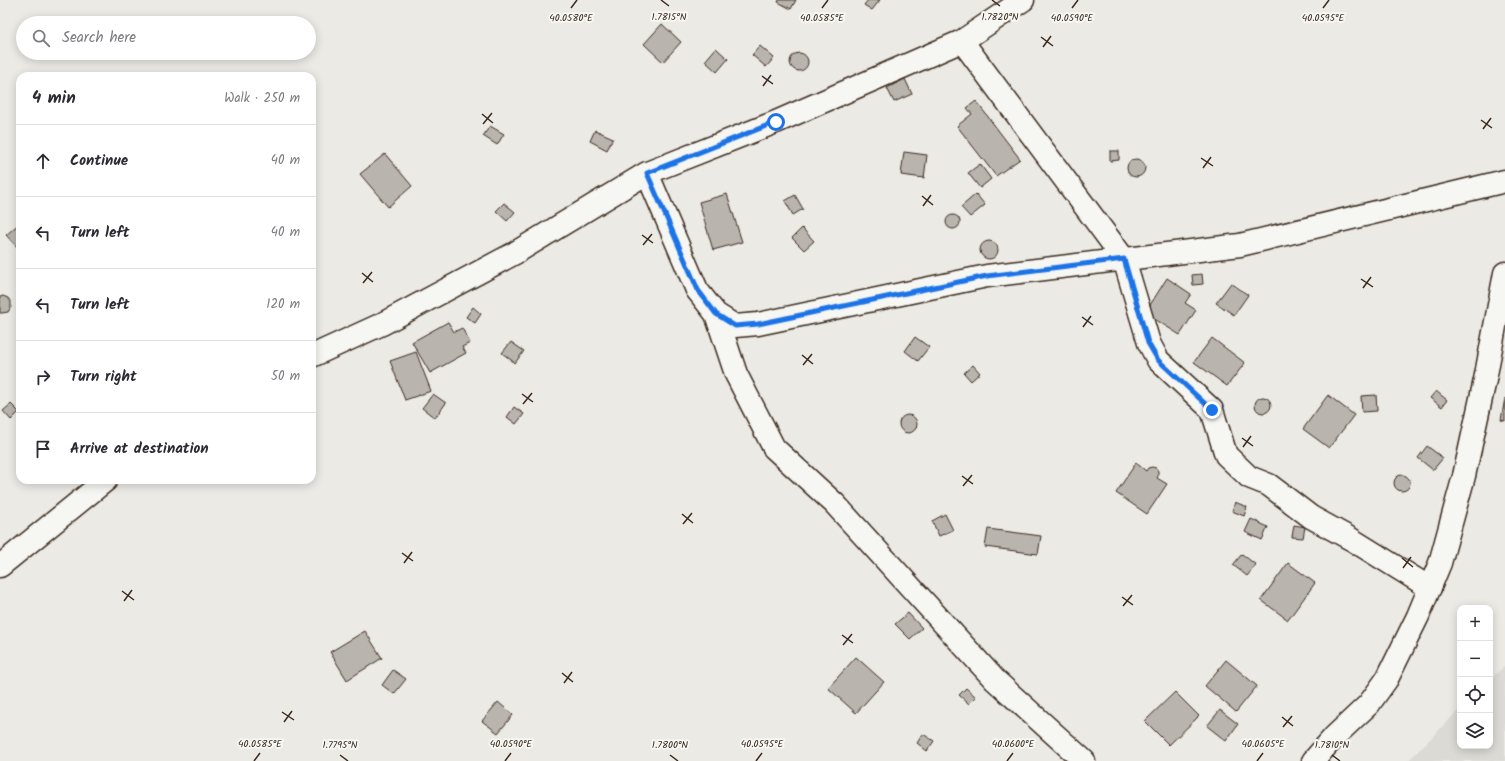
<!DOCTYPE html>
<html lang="en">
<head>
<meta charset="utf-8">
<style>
  :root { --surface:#fff; --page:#f2f2f3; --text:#2b2b33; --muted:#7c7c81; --line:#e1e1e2 }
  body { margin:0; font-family:Kalam,sans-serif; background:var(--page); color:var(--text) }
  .controls { position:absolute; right:12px; bottom:12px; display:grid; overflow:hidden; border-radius:8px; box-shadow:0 2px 10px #0003 }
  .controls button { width:36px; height:36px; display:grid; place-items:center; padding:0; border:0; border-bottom:1px solid var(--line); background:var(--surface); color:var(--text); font:20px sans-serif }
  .stop { position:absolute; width:12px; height:12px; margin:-9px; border:3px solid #1a73e8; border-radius:50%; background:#fff }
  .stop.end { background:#1a73e8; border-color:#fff; box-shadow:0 1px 4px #0008 }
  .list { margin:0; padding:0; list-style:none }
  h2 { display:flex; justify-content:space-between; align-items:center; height:52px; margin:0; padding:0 16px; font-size:17px }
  h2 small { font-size:13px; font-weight:400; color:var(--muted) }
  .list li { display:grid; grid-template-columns:26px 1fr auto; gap:12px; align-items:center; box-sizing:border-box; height:72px; padding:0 16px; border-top:1px solid var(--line) }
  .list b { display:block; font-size:15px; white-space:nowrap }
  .list em { font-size:13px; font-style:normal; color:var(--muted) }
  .icon { flex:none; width:22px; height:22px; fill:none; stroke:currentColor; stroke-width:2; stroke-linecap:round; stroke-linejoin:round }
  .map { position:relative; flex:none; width:1505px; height:761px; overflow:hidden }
  .search { position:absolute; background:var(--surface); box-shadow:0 2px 10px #0003; left:16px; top:16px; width:300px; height:44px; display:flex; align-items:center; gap:10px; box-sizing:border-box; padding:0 14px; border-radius:22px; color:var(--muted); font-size:15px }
  .panel { position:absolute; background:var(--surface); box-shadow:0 2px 10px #0003; left:16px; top:72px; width:300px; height:412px; border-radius:12px }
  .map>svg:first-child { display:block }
</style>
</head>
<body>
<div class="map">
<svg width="1505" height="761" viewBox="0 0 1505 761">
  <rect width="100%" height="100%" fill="#ebeae5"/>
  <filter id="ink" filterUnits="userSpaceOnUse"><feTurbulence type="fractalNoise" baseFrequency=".025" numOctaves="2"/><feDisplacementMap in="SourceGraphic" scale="8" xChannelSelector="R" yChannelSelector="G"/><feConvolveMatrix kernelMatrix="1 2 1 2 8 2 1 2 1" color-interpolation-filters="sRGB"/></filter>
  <g filter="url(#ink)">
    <path fill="#dcdad4" d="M1505,665V761H1408L1460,709V746H1490V680Z"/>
    <path fill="#bab4ae" stroke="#3b2a1e" d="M779,0H796L791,9L778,2Z
      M868,0H880L872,10L864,5Z
      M662,24L681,42L663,62L644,44Z
      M760,46L774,58L766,67L752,55Z
      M716,48L728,59L717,72L705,61Z
      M790 62a9 9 0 1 1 18 0a9 9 0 1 1-18 0Z
      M905,79L912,94L894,102L887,88Z
      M976,101L1020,159L996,176L957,126L972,114L967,108Z
      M490,126L504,134L497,145L483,136Z
      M595,130L613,138L607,150L590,141Z
      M1110,151H1119V160L1110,161Z
      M904,152L927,155L924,178L901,175Z
      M385,154L412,186L388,207L360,174Z
      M1127 168a9 9 0 1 1 18 0a9 9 0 1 1-18 0Z
      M980,164L991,179L980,188L968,173Z
      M727,194L742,242L713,250L699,202Z
      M976,194L985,205L970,217L961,207Z
      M795,195L803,209L793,215L785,201Z
      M504,203L515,212L507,221L496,211Z
      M946 222a7 7 0 1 1 14 0a7 7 0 1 1-14 0Z
      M20,223V247L18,248L6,235Z
      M802,228L814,241L804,250L792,238Z
      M980 250a9 9 0 1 1 18 0a9 9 0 1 1-18 0Z
      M1202,274L1203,284L1193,285L1192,275Z
      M1167,278L1191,294L1185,303L1196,310L1180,335L1145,313Z
      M1231,283L1248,295L1234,315L1216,303Z
      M3,296L8,298L11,302V307L8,312L2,313H0V297Z
      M473,307L481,314L475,323L466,317Z
      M448,322L454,332L462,328L470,343L462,347L466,353L430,373L412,342Z
      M915,337L929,347L918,361L905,351Z
      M1212,338L1245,363L1227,386L1194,362Z
      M511,342L524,351L515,363L502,353Z
      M416,352L431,391L405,400L390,361Z
      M973,365L980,373L971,381L964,373Z
      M1436,391L1447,400L1442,407L1430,398Z
      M433,394L446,403L435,418L422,408Z
      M1328,395L1354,415L1329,448L1303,429Z
      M1376,395L1377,411L1362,412L1361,396Z
      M1255 405a8 8 0 1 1 16 0a8 8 0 1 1-16 0Z
      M1505,398V421L1501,420Z
      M11,404L19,412L11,420L3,411Z
      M514,407L524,414L516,424L507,417Z
      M899 424a9 9 0 1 1 18 0a9 9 0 1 1-18 0Z
      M1427,446L1443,458L1433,470L1418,458Z
      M1136,463L1146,471L1148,468L1152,467L1156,468L1158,471V476L1157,478L1167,484L1147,514L1116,493Z
      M1394 483a8 8 0 1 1 16 0a8 8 0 1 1-16 0Z
      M1235,502L1247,507L1244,516L1232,511Z
      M945,514L953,530L939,536L932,521Z
      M1251,519L1268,527L1262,540L1245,532Z
      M1294,525L1305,527L1303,538L1292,537Z
      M988,529L1041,536L1038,554L985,547Z
      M1242,554L1256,565L1247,576L1233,565Z
      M1288,563L1315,583L1288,620L1261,600Z
      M908,613L922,628L910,639L895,624Z
      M365,631L382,658L347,680L330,652Z
      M856,657L884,682L856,713L828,688Z
      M1226,660L1257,686L1236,712L1205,686Z
      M393,670L406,679L394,694L382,685Z
      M966,688L976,697L969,704L959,695Z
      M1175,692L1199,716L1169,745L1145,721Z
      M498,702L513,715L498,733L482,721Z
      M1220,710L1238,724L1226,741L1207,726Z
      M923,734L934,741L927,751L917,743Z"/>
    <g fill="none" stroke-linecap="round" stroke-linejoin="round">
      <defs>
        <path id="minor" d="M962,41L1124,259L1149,343L1158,360L1212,410L1226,455L1249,477L1269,485L1311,517L1351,539L1430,588
          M647,173L697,290L716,314L735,326L758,324L987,276L1240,245L1505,181
          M716,314L736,374L774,448L835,504L995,680L1084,761
          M312,356L382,324L515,253L647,173L776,122L962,41L1023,0
          M0,566L106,480
          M1313,761L1335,736L1369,704L1387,679L1418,616L1440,563L1464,476L1485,380L1505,273"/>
      </defs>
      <use href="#minor" stroke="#3b2a1e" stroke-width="25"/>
      <use href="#minor" stroke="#f6f6f2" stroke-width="22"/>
    </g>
  </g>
  <g fill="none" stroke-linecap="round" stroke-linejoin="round" filter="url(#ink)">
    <path stroke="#1a73e8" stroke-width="5" d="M776,122L647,173L698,290L716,314L735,326L758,324L987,276L1124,259L1148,343L1158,360L1212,410"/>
  </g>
  <path fill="none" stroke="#3b2a1e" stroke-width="1.5" d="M661,0L669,6M992,0L1000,6M571,8L577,0M822,8L828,0M1072,8L1078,0M1323,8L1329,0M1041,37L1053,46M1043,47L1051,36M762,76L773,84M763,86L771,75M482,114L493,123M1481,120L1492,128M483,124L492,113M1483,129L1491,118M1201,158L1213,166M1203,168L1211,157M922,196L933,205M923,206L931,195M642,235L653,243M643,245L652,234M362,273L373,282M1361,279L1373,287M363,283L372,272M1363,288L1371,277M1082,317L1093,325M1083,327L1091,316M802,355L813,364M803,365L812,354M522,394L533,402M523,404L532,393M1242,438L1253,446M1243,447L1251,436M962,476L973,484M963,486L972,475M682,514L693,523M683,524L692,513M402,553L413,561M1402,558L1413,567M404,563L412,552M1403,568L1411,557M122,591L134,600M1122,597L1133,605M124,601L132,590M1123,606L1132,595M842,635L853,643M843,645L852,634M562,673L573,682M564,683L572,672M282,712L294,720M1282,717L1293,726M284,722L292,711M1283,727L1292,716M340,755L348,761M670,755L678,761M1332,755L1340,761M254,761L260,753M505,761L511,753M756,761L762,753M1007,761L1013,753M1257,761L1263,753"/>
  <g font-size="10" text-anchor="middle" fill="#3b2a1e" stroke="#f6f6f2" stroke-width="4" stroke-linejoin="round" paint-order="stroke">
    <text x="669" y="20">1.7815°N</text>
    <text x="1000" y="20">1.7820°N</text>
    <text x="571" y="21">40.0580°E</text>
    <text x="822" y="21">40.0585°E</text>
    <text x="1072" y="21">40.0590°E</text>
    <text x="1323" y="21">40.0595°E</text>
    <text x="260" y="747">40.0585°E</text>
    <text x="511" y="747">40.0590°E</text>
    <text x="762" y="747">40.0595°E</text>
    <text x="1013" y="747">40.0600°E</text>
    <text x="1263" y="747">40.0605°E</text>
    <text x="340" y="748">1.7795°N</text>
    <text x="670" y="748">1.7800°N</text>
    <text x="1332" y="748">1.7810°N</text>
  </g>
</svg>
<div class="controls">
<button>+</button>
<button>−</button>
<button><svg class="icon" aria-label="locate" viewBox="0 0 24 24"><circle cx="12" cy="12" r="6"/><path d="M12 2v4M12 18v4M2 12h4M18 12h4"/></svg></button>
<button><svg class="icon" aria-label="layers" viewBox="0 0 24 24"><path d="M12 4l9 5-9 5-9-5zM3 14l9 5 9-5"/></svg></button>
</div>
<div class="stop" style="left:776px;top:122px"></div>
<div class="stop end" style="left:1212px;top:410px"></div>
<div class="search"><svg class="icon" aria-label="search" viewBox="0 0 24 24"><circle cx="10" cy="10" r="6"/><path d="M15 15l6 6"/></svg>Search here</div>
<section class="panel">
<h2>4 min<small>Walk · 250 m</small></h2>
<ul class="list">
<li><svg class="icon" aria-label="ahead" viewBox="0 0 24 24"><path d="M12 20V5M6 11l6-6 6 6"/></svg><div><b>Continue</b></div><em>40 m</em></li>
<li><svg class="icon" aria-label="left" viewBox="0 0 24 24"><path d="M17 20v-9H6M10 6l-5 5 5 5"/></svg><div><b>Turn left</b></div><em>40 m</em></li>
<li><svg class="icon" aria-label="left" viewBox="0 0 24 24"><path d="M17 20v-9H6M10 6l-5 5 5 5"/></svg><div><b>Turn left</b></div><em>120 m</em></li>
<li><svg class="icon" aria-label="right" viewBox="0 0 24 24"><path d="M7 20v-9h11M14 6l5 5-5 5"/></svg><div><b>Turn right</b></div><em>50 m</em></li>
<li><svg class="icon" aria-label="arrive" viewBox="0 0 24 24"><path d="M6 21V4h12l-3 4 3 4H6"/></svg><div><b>Arrive at destination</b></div></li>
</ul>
</section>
</div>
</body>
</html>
